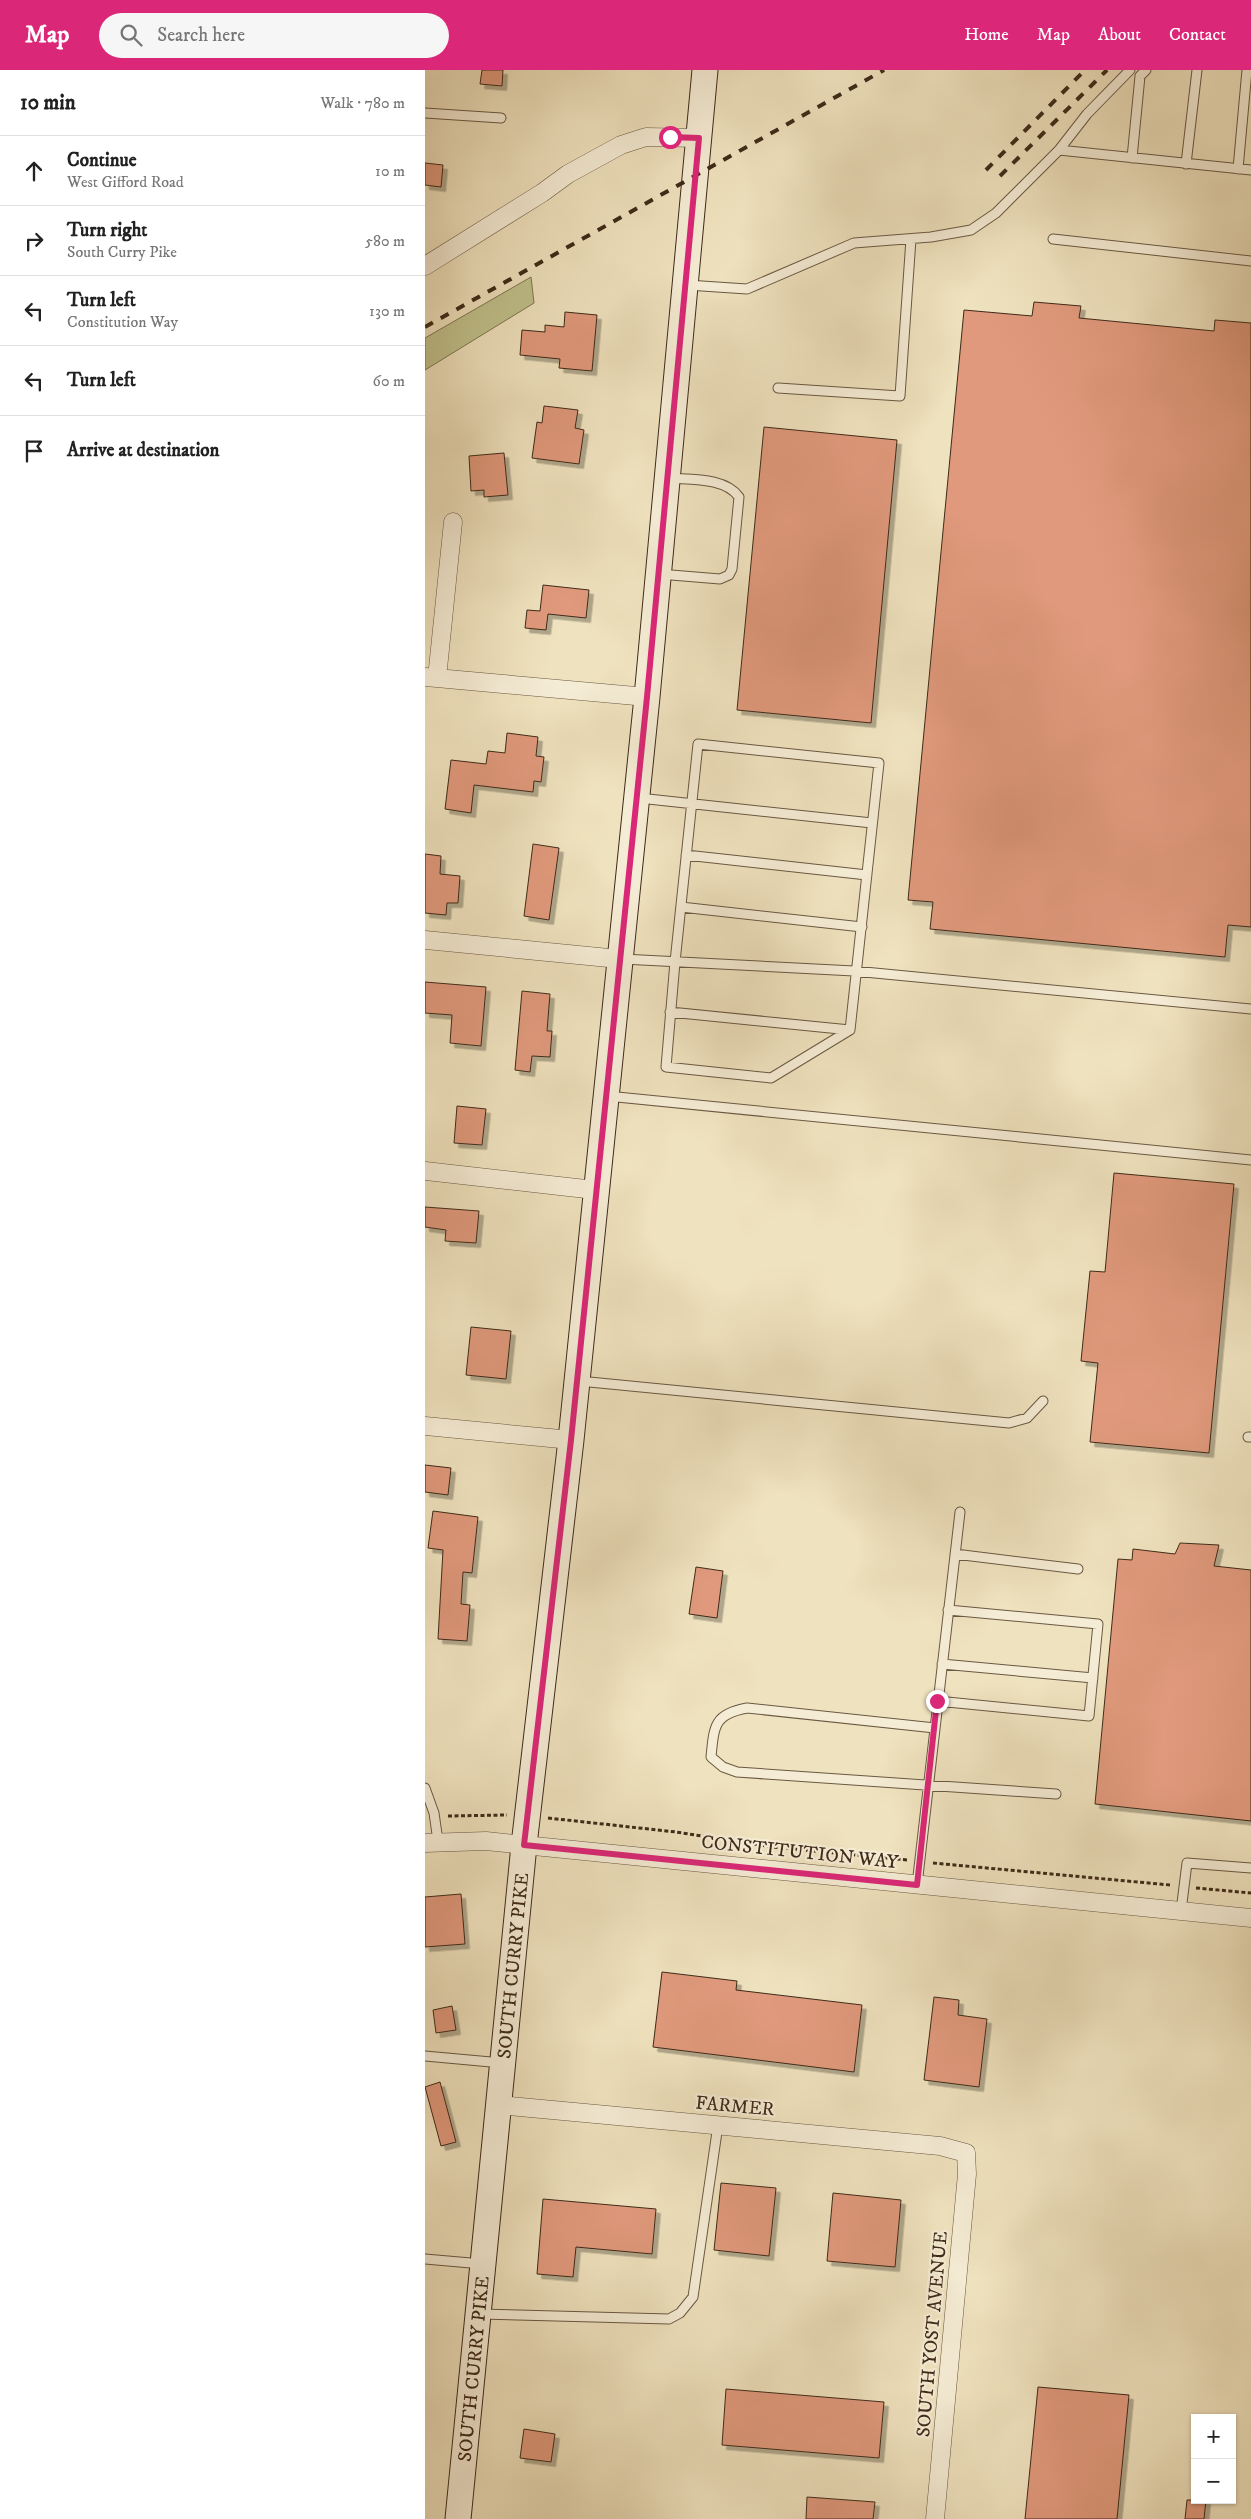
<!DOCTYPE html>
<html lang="en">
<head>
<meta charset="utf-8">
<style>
  :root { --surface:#fff; --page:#f6f6f6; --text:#222; --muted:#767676; --line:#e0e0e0; --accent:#db2777 }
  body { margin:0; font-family:"IM FELL DW Pica",serif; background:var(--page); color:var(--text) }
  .controls { position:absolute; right:15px; bottom:15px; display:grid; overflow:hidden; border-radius:0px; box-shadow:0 1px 4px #0004 }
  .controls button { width:45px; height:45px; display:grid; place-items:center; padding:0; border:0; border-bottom:1px solid var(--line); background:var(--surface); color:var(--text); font:25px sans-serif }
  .stop { position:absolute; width:15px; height:15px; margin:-11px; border:4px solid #db2777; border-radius:50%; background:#fff }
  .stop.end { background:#db2777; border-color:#fff; box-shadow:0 1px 5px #0008 }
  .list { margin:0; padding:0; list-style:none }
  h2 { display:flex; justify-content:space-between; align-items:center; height:65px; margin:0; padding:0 20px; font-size:21px }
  h2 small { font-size:16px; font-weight:400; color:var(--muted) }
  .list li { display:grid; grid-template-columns:32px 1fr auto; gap:15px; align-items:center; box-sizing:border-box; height:70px; padding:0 20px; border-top:1px solid var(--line) }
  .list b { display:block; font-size:19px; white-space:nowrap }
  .list p { margin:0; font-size:16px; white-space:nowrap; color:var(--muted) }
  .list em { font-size:16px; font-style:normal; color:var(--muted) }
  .icon { flex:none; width:28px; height:28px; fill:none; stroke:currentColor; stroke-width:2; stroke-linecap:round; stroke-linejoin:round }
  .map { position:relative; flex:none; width:826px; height:2449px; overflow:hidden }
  header { display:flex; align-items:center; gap:30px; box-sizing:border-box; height:70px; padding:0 25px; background:var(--accent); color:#fff }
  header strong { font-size:24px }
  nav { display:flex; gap:28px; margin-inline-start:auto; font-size:18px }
  .search { width:350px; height:45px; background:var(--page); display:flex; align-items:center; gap:12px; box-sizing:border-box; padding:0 18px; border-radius:28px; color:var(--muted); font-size:19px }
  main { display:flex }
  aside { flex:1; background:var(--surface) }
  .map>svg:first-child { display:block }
</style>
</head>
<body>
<header>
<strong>Map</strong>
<div class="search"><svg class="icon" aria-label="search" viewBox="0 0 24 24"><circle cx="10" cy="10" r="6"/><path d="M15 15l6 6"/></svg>Search here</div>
<nav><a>Home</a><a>Map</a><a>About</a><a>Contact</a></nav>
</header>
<main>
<aside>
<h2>10 min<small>Walk · 780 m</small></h2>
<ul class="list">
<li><svg class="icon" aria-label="ahead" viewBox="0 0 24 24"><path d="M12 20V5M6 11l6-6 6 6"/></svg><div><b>Continue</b><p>West Gifford Road</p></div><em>10 m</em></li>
<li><svg class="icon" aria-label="right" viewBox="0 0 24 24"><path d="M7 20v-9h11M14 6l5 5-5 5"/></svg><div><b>Turn right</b><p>South Curry Pike</p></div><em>580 m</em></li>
<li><svg class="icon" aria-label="left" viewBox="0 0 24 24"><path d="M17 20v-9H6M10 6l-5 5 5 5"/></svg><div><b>Turn left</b><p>Constitution Way</p></div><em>130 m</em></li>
<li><svg class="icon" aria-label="left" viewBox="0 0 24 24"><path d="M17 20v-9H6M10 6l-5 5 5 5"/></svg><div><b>Turn left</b></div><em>60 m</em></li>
<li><svg class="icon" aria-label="arrive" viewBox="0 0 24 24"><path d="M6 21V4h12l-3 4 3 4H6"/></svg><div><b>Arrive at destination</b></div></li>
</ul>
</aside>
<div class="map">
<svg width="826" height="2449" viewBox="0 0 826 2449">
  <defs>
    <filter id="shadow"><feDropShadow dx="4.5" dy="4.5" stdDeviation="0" flood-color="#0004"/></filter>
  </defs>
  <rect width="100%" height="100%" fill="#efe2be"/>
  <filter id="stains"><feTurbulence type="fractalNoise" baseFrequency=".004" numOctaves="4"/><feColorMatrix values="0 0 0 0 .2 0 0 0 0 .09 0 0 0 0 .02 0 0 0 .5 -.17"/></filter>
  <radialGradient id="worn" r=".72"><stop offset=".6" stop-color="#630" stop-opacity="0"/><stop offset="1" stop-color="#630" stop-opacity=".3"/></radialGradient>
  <path fill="#c0c18c" stroke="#7f7652" d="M106,207L109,233L0,300V268Z"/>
  <path fill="#e0997b" stroke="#3e2a19" filter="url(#shadow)" d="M57,0H78L77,16L55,14Z
    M0,93L18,95L16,117L0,115Z
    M609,232L656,236L654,248L789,261L790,250L826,253V857L803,855L800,887L505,859L508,832L483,830L539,240L607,246Z
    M140,242L172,245L167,301L134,298L135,289L95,285L97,260L120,262V255L139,257Z
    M119,336L153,340L150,358L159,360L154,394L107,388L112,352L117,353Z
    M339,357L472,370L446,653L312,640Z
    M79,383L83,425L59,427V420L46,421L44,386Z
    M118,515L164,520L161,548L123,544L121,560L100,558L102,540L115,541Z
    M82,663L113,667L111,686L119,687L116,712L109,711L108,722L49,715L46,743L20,739L26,690L61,694L63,681L80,683Z
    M108,774L134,778L124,850L99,846Z
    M0,784L16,786L15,804L35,806L33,833H22L21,845L0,843Z
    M0,912L61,917L56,976L25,973L27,945L0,943Z
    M97,921L125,924L122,961H127L125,987L107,986L105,1002L90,1000Z
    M32,1036L61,1039L57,1075L29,1073Z
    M689,1103L809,1114L784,1383L665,1372L673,1293L656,1291L665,1201L680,1202Z
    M0,1137L54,1141L51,1173L20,1171L21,1160L0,1157Z
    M46,1257L86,1261L81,1309L41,1305Z
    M0,1395L26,1398L23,1425L0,1422Z
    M8,1441L53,1447L47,1503L38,1502L36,1534L45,1535L42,1571L13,1569L18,1480L3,1478Z
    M755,1473L794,1475L789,1496L826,1500V1751L670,1734L693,1489L707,1490L708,1479L750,1484Z
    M271,1497L298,1501L292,1548L264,1544Z
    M36,1824L40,1874L0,1877V1827Z
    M237,1902L312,1911L311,1920L437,1935L429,2002L228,1977Z
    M509,1927L534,1930L533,1945L562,1949L554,2017L499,2010Z
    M27,1936L31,1960L11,1963L8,1940Z
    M15,2012L31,2072L16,2076L0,2017Z
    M296,2113L351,2118L344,2186L289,2180Z
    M408,2123L476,2130L470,2197L402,2191Z
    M118,2129L231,2139L227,2184L151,2177L148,2207L112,2204Z
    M613,2317L704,2325L692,2449H600Z
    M301,2319L459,2332L454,2388L297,2375Z
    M99,2359L130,2364L126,2392L95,2388Z
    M382,2427L450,2432L448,2449H381Z
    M762,2430H781L779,2449H760Z"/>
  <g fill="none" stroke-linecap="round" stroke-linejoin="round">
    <defs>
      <path id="service" d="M0,43L76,48
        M634,80L826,100
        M707,88L715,6L721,0
        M761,94L772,0
        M813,99L822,0
        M628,169L826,191
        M262,215L322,219L429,173L506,167L546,160L571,143L634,80L662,44L705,0
        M353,318L475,326L486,169
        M234,504L295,509L304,505L307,499L314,427C300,407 265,410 243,408
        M273,674L454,693L425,960L346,1008L241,997L250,892Z
        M214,728L447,753
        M261,785L442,805
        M256,837L437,857
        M197,889L429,901L826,939
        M245,942L425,960
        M182,1026L826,1090
        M154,1311L584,1353L602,1348L618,1331
        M823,1367H826
        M530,1484L653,1499
        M517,1594L668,1608
        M512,1631L664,1646L673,1554L523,1540
        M510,1658L322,1638C289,1644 289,1656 286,1687L298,1697L312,1702L631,1724
        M0,1718L9,1743L13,1771
        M492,1815L535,1442
        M756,1841L762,1793L826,1798
        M0,1986L77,1993
        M0,2189L57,2194
        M55,2244L244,2249L255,2243L268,2227L293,2055"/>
      <path id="minor" d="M0,196L117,123L143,104L196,75L221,67L274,68
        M0,607L222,627
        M12,608L28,452
        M0,870L194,889
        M0,1101L170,1120
        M0,1356L146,1370
        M0,1773L61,1771L99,1775L826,1848
        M74,2035L515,2076L541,2083L542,2104L510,2449"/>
      <g id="secondary">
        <path id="s1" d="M33,2449L99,1775L146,1370L222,627L280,0"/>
      </g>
    </defs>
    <use href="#service" stroke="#6a5842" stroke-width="11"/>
    <use href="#minor" stroke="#6a5842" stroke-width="19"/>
    <use href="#secondary" stroke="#3e2a19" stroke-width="27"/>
    <path stroke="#3e2a19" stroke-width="3" stroke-dasharray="4 2.5" stroke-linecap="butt" d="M23,1746L82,1745
      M123,1748L251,1762L348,1777L482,1790
      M508,1793L745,1815
      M771,1818L826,1823"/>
    <use href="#service" stroke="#f5ecd5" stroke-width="9"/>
    <use href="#minor" stroke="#f5ecd5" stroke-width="18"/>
    <use href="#secondary" stroke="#f5ecd5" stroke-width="25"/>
    <path stroke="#3e2a19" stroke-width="4" stroke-dasharray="9 9" stroke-linecap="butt" d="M561,100L660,0
      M575,106L682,0
      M0,257L459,0"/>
  </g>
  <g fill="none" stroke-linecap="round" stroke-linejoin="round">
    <path stroke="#db2777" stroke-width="6" d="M245,67L274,68L222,627L146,1370L99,1775L492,1815L512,1631"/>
  </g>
  <g text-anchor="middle" stroke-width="4.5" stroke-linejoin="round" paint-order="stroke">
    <g font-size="19" fill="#3e2a19" stroke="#f5ecd5">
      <text transform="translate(375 1781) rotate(6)" y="7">CONSTITUTION WAY</text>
      <text dy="7" stroke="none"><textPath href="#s1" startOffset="556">SOUTH CURRY PIKE</textPath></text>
      <text transform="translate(310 2035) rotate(5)" y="7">FARMER</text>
      <text transform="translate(506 2264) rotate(-85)" y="7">SOUTH YOST AVENUE</text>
      <text dy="7" stroke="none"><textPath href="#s1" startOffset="151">SOUTH CURRY PIKE</textPath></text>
    </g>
  </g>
  <rect width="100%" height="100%" filter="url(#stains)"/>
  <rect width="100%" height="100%" fill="url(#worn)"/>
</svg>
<div class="controls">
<button>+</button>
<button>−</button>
</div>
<div class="stop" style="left:245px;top:67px"></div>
<div class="stop end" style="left:512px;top:1631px"></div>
</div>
</main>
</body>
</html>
